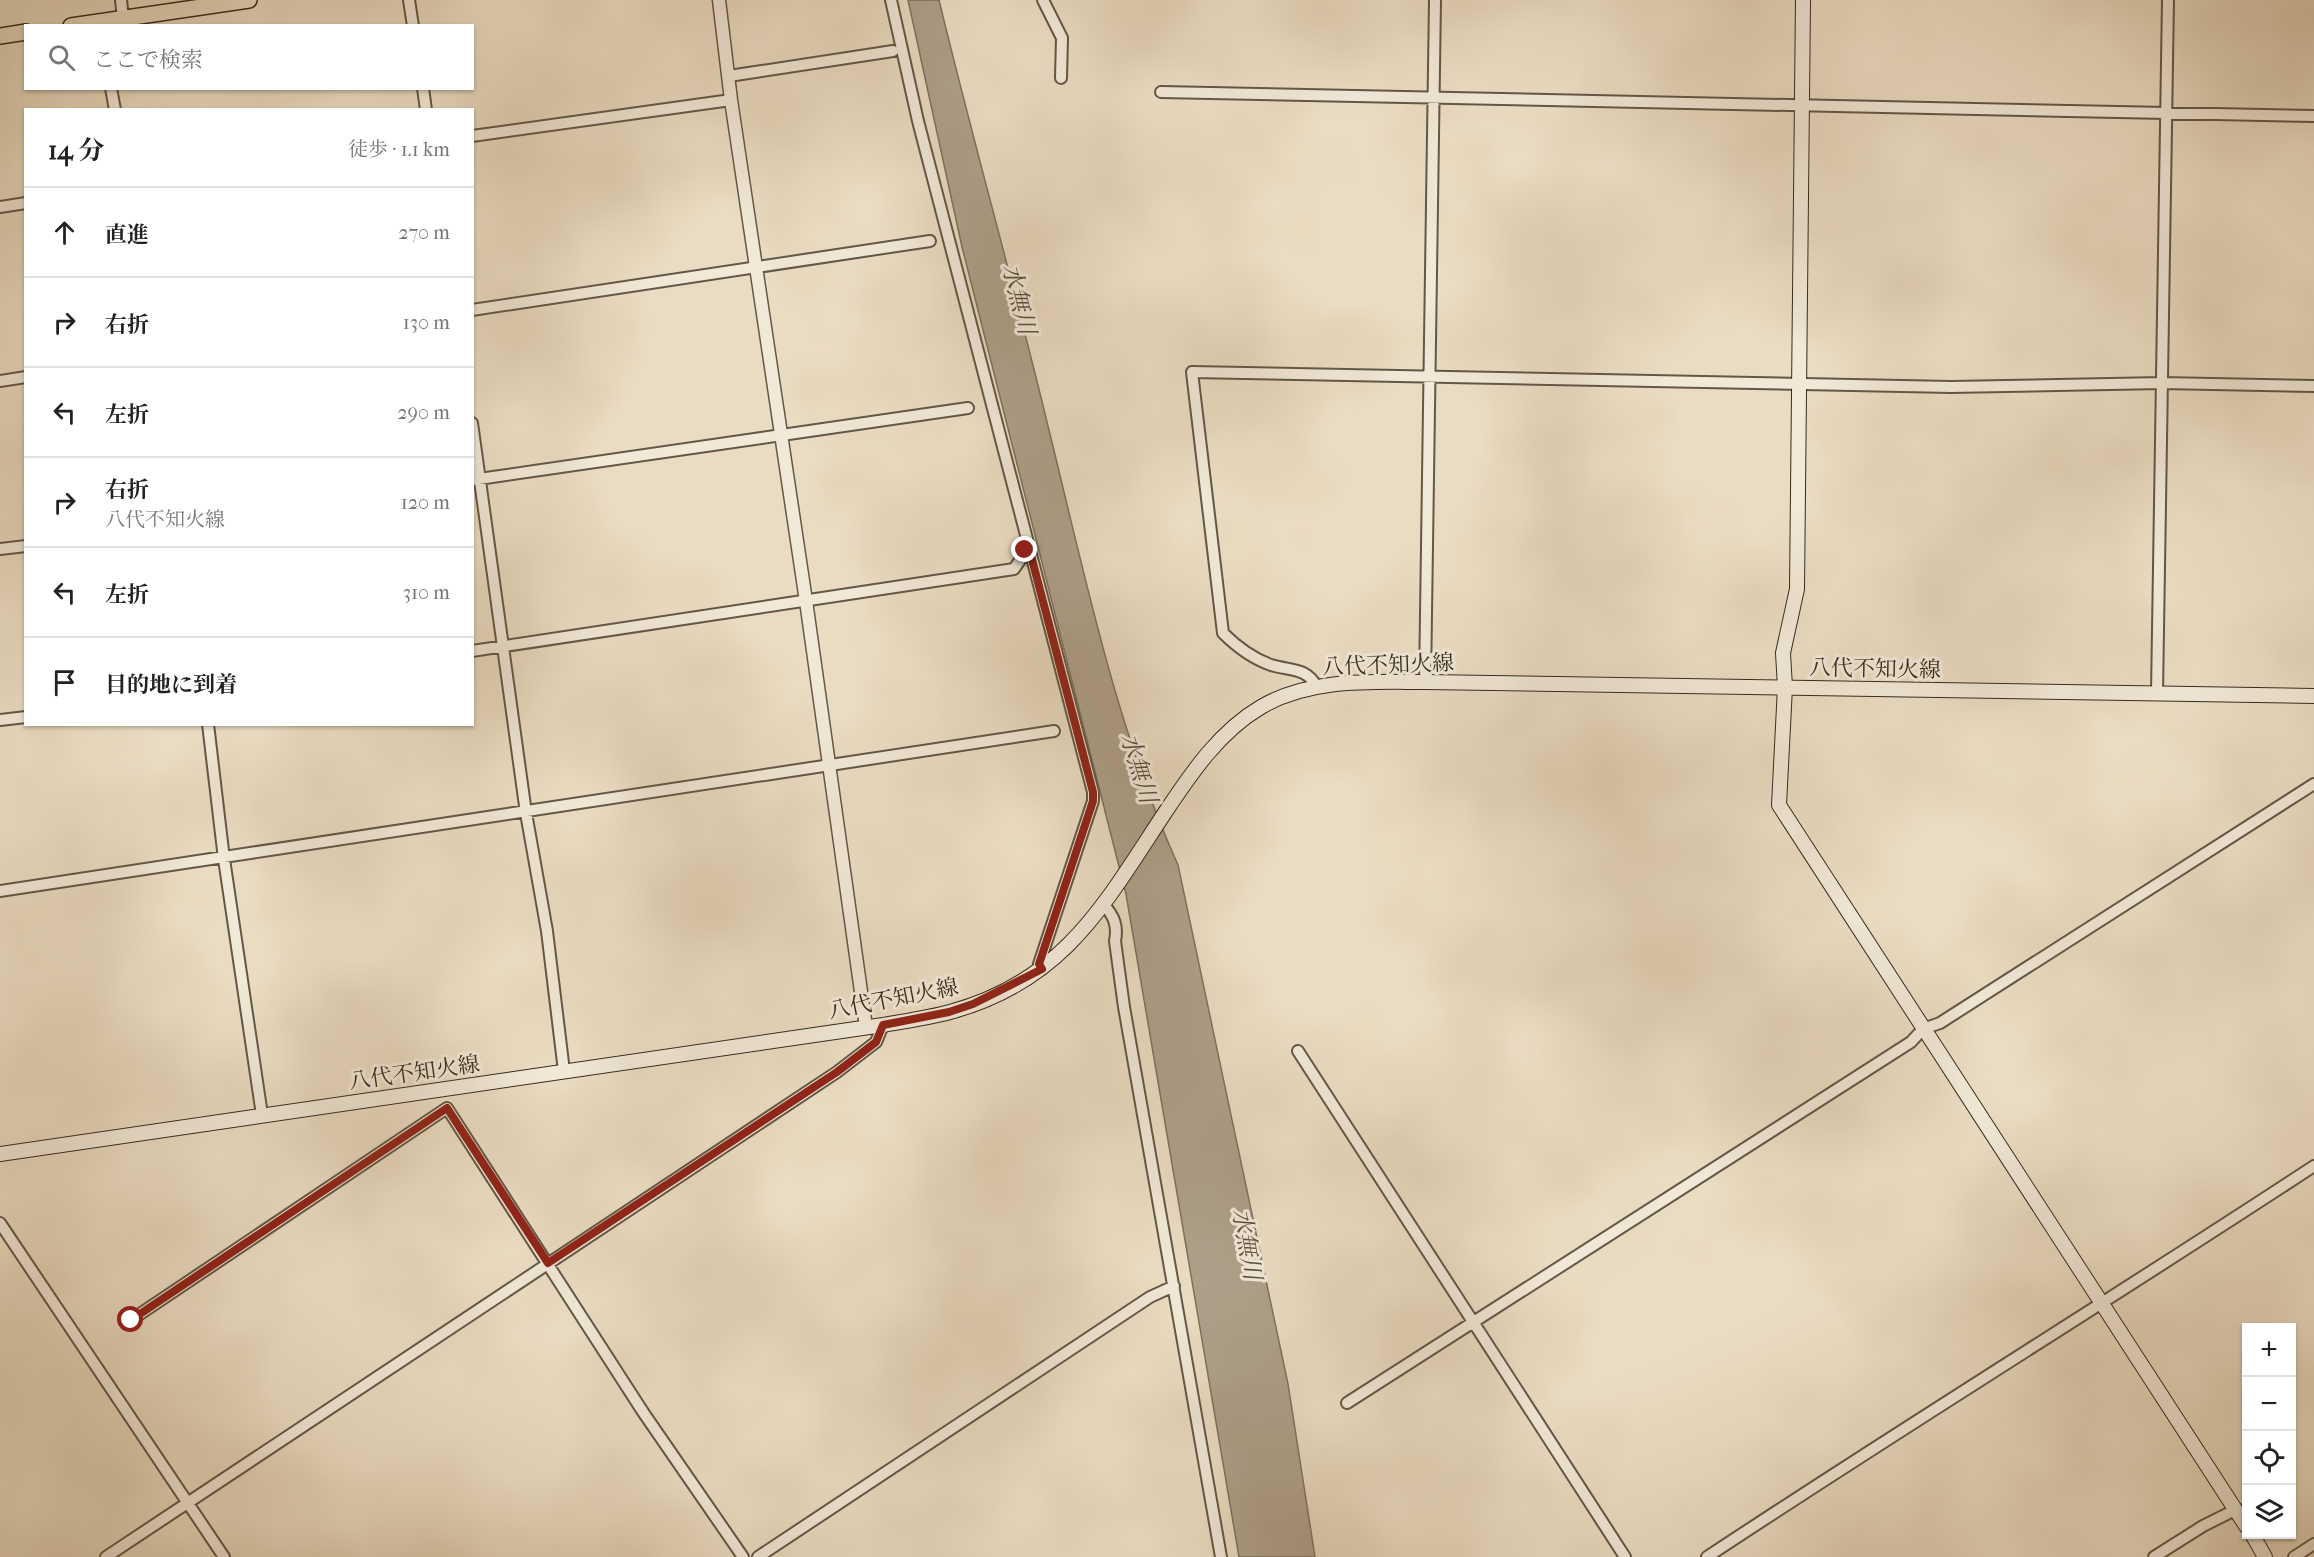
<!DOCTYPE html>
<html lang="ja">
<head>
<meta charset="utf-8">
<style>
  :root { --surface:#fff; --page:#f6f6f6; --text:#222; --muted:#767676; --line:#e0e0e0 }
  body { margin:0; font-family:"IM FELL French Canon","Noto Serif JP",serif; background:var(--page); color:var(--text) }
  .controls { position:absolute; right:18px; bottom:18px; display:grid; overflow:hidden; border-radius:0px; box-shadow:0 2px 4px #0004 }
  .controls button { width:54px; height:54px; display:grid; place-items:center; padding:0; border:0; border-bottom:2px solid var(--line); background:var(--surface); color:var(--text); font:30px sans-serif }
  .stop { position:absolute; width:18px; height:18px; margin:-14px; border:4px solid #8f2418; border-radius:50%; background:#fff }
  .stop.end { background:#8f2418; border-color:#fff; box-shadow:0 2px 6px #0008 }
  .list { margin:0; padding:0; list-style:none }
  h2 { display:flex; justify-content:space-between; align-items:center; height:78px; margin:0; padding:0 24px; font-size:26px }
  h2 small { font-size:20px; font-weight:400; color:var(--muted) }
  .list li { display:grid; grid-template-columns:39px 1fr auto; gap:18px; align-items:center; box-sizing:border-box; height:90px; padding:0 24px; border-top:2px solid var(--line) }
  .list b { display:block; font-size:22px; white-space:nowrap }
  .list p { margin:0; font-size:20px; white-space:nowrap; color:var(--muted) }
  .list em { font-size:20px; font-style:normal; color:var(--muted) }
  .icon { flex:none; width:33px; height:33px; fill:none; stroke:currentColor; stroke-width:2; stroke-linecap:round; stroke-linejoin:round }
  .map { position:relative; flex:none; width:2314px; height:1557px; overflow:hidden }
  .search { position:absolute; background:var(--surface); box-shadow:0 2px 4px #0004; left:24px; top:24px; width:450px; height:66px; display:flex; align-items:center; gap:15px; box-sizing:border-box; padding:0 21px; border-radius:0px; color:var(--muted); font-size:22px }
  .panel { position:absolute; background:var(--surface); box-shadow:0 2px 4px #0004; left:24px; top:108px; width:450px; height:618px; border-radius:0px }
  .map>svg:first-child { display:block }
</style>
</head>
<body>
<div class="map">
<svg width="2314" height="1557" viewBox="0 0 2314 1557">
  <rect width="100%" height="100%" fill="#eadcc2"/>
  <filter id="stains"><feTurbulence type="fractalNoise" baseFrequency=".00333" numOctaves="4"/><feColorMatrix values="0 0 0 0 .2 0 0 0 0 .09 0 0 0 0 .02 0 0 0 .5 -.17"/></filter>
  <radialGradient id="worn" r=".72"><stop offset=".6" stop-color="#630" stop-opacity="0"/><stop offset="1" stop-color="#630" stop-opacity=".3"/></radialGradient>
  <path fill="#ada08a" stroke="#7d715e" stroke-width="1.5" d="M908,0H939C973,141 1013,281 1047,422C1084,571 1115,725 1178,865L1288,1384L1315,1557H1239L1126,894L962,247Z"/>
  <g fill="none" stroke-linecap="round" stroke-linejoin="round">
    <defs>
      <path id="minor" d="M121,0L123,18
        M409,0L413,26
        M891,0L918,121L1093,792V801L1039,964L1042,969
        M1043,0L1062,38L1061,78
        M729,76L893,51
        M111,88L115,110
        M423,88L426,110
        M1161,92L2314,116
        M472,136L731,100
        M0,207L26,203
        M472,310L930,241
        M0,381L26,377
        M472,423L526,813L547,931L564,1071
        M472,480L968,408
        M0,549L26,546
        M472,651L1014,569L1029,547
        M1425,682L1435,0
        M1317,687C1306,667 1291,671 1271,665C1254,659 1236,646 1223,633L1192,372L1951,387L2162,383L2314,386
        M2157,693L2168,0
        M0,720L26,717
        M208,724L224,859L262,1115
        M0,891L1054,731
        M1104,905C1114,916 1118,926 1115,941L1124,1007L1221,1557
        M1298,1051L1625,1557
        M0,1223L224,1557
        M131,1320L447,1108L643,1412L743,1557
        M1347,1403L1911,1042L1923,1029L1940,1023L2314,784
        M106,1557L837,1072L876,1042L883,1025
        M758,1557L1150,1297L1174,1286
        M1707,1557C1908,1424 2113,1298 2314,1166
        M2154,1557L2203,1526L2237,1509
        M2294,1557L2314,1544"/>
      <path id="tertiary" d="M719,0L731,100L806,601L866,1027"/>
      <path id="secondary" d="M1803,0L1797,589L1783,653L1785,687L1779,805L2246,1526
        M0,1154L883,1025C905,1021 928,1018 950,1012C1065,981 1105,903 1166,811C1192,772 1220,731 1261,707C1310,678 1370,682 1425,682L2314,696
        M2252,1534L2265,1557"/>
      <path id="primary" d="M71,26L249,0
        M0,36L26,32"/>
    </defs>
    <use href="#minor" stroke="#635746" stroke-width="14"/>
    <use href="#tertiary" stroke="#635746" stroke-width="15"/>
    <use href="#secondary" stroke="#362b1d" stroke-width="16"/>
    <use href="#primary" stroke="#362b1d" stroke-width="18"/>
    <use href="#minor" stroke="#f1e8d7" stroke-width="10"/>
    <use href="#tertiary" stroke="#f1e8d7" stroke-width="12"/>
    <use href="#secondary" stroke="#f1e8d7" stroke-width="14"/>
    <use href="#primary" stroke="#eadcc2" stroke-width="15"/>
  </g>
  <g fill="none" stroke-linecap="round" stroke-linejoin="round">
    <path stroke="#8f2418" stroke-width="8" d="M131,1320L447,1108L548,1263L837,1072L876,1042L883,1025L949,1012L973,1004L1042,969L1039,964L1093,801V792L1029,548L1025,550"/>
  </g>
  <g text-anchor="middle" stroke-width="6" stroke-linejoin="round" paint-order="stroke">
    <g font-size="22" fill="#362b1d" stroke="#f1e8d7">
      <text transform="translate(1388 664) rotate(-2)" y="8">八代不知火線</text>
      <text transform="translate(1875 668) rotate(1)" y="8">八代不知火線</text>
      <text transform="translate(893 998) rotate(-11)" y="8">八代不知火線</text>
      <text transform="translate(414 1072) rotate(-8)" y="8">八代不知火線</text>
    </g>
    <g font-size="24" font-style="italic" fill="#5a4e3e" stroke="#f1e8d7">
      <text transform="translate(1019 299) rotate(76)" y="8">水無川</text>
      <text transform="translate(1139 768) rotate(73)" y="8">水無川</text>
      <text transform="translate(1247 1244) rotate(80)" y="8">水無川</text>
    </g>
  </g>
  <rect width="100%" height="100%" filter="url(#stains)"/>
  <rect width="100%" height="100%" fill="url(#worn)"/>
</svg>
<div class="controls">
<button>+</button>
<button>−</button>
<button><svg class="icon" aria-label="locate" viewBox="0 0 24 24"><circle cx="12" cy="12" r="6"/><path d="M12 2v4M12 18v4M2 12h4M18 12h4"/></svg></button>
<button><svg class="icon" aria-label="layers" viewBox="0 0 24 24"><path d="M12 4l9 5-9 5-9-5zM3 14l9 5 9-5"/></svg></button>
</div>
<div class="stop" style="left:131px;top:1320px"></div>
<div class="stop end" style="left:1025px;top:550px"></div>
<div class="search"><svg class="icon" aria-label="search" viewBox="0 0 24 24"><circle cx="10" cy="10" r="6"/><path d="M15 15l6 6"/></svg>ここで検索</div>
<section class="panel">
<h2>14 分<small>徒歩 · 1.1 km</small></h2>
<ul class="list">
<li><svg class="icon" aria-label="ahead" viewBox="0 0 24 24"><path d="M12 20V5M6 11l6-6 6 6"/></svg><div><b>直進</b></div><em>270 m</em></li>
<li><svg class="icon" aria-label="right" viewBox="0 0 24 24"><path d="M7 20v-9h11M14 6l5 5-5 5"/></svg><div><b>右折</b></div><em>130 m</em></li>
<li><svg class="icon" aria-label="left" viewBox="0 0 24 24"><path d="M17 20v-9H6M10 6l-5 5 5 5"/></svg><div><b>左折</b></div><em>290 m</em></li>
<li><svg class="icon" aria-label="right" viewBox="0 0 24 24"><path d="M7 20v-9h11M14 6l5 5-5 5"/></svg><div><b>右折</b><p>八代不知火線</p></div><em>120 m</em></li>
<li><svg class="icon" aria-label="left" viewBox="0 0 24 24"><path d="M17 20v-9H6M10 6l-5 5 5 5"/></svg><div><b>左折</b></div><em>310 m</em></li>
<li><svg class="icon" aria-label="arrive" viewBox="0 0 24 24"><path d="M6 21V4h12l-3 4 3 4H6"/></svg><div><b>目的地に到着</b></div></li>
</ul>
</section>
</div>
</body>
</html>
